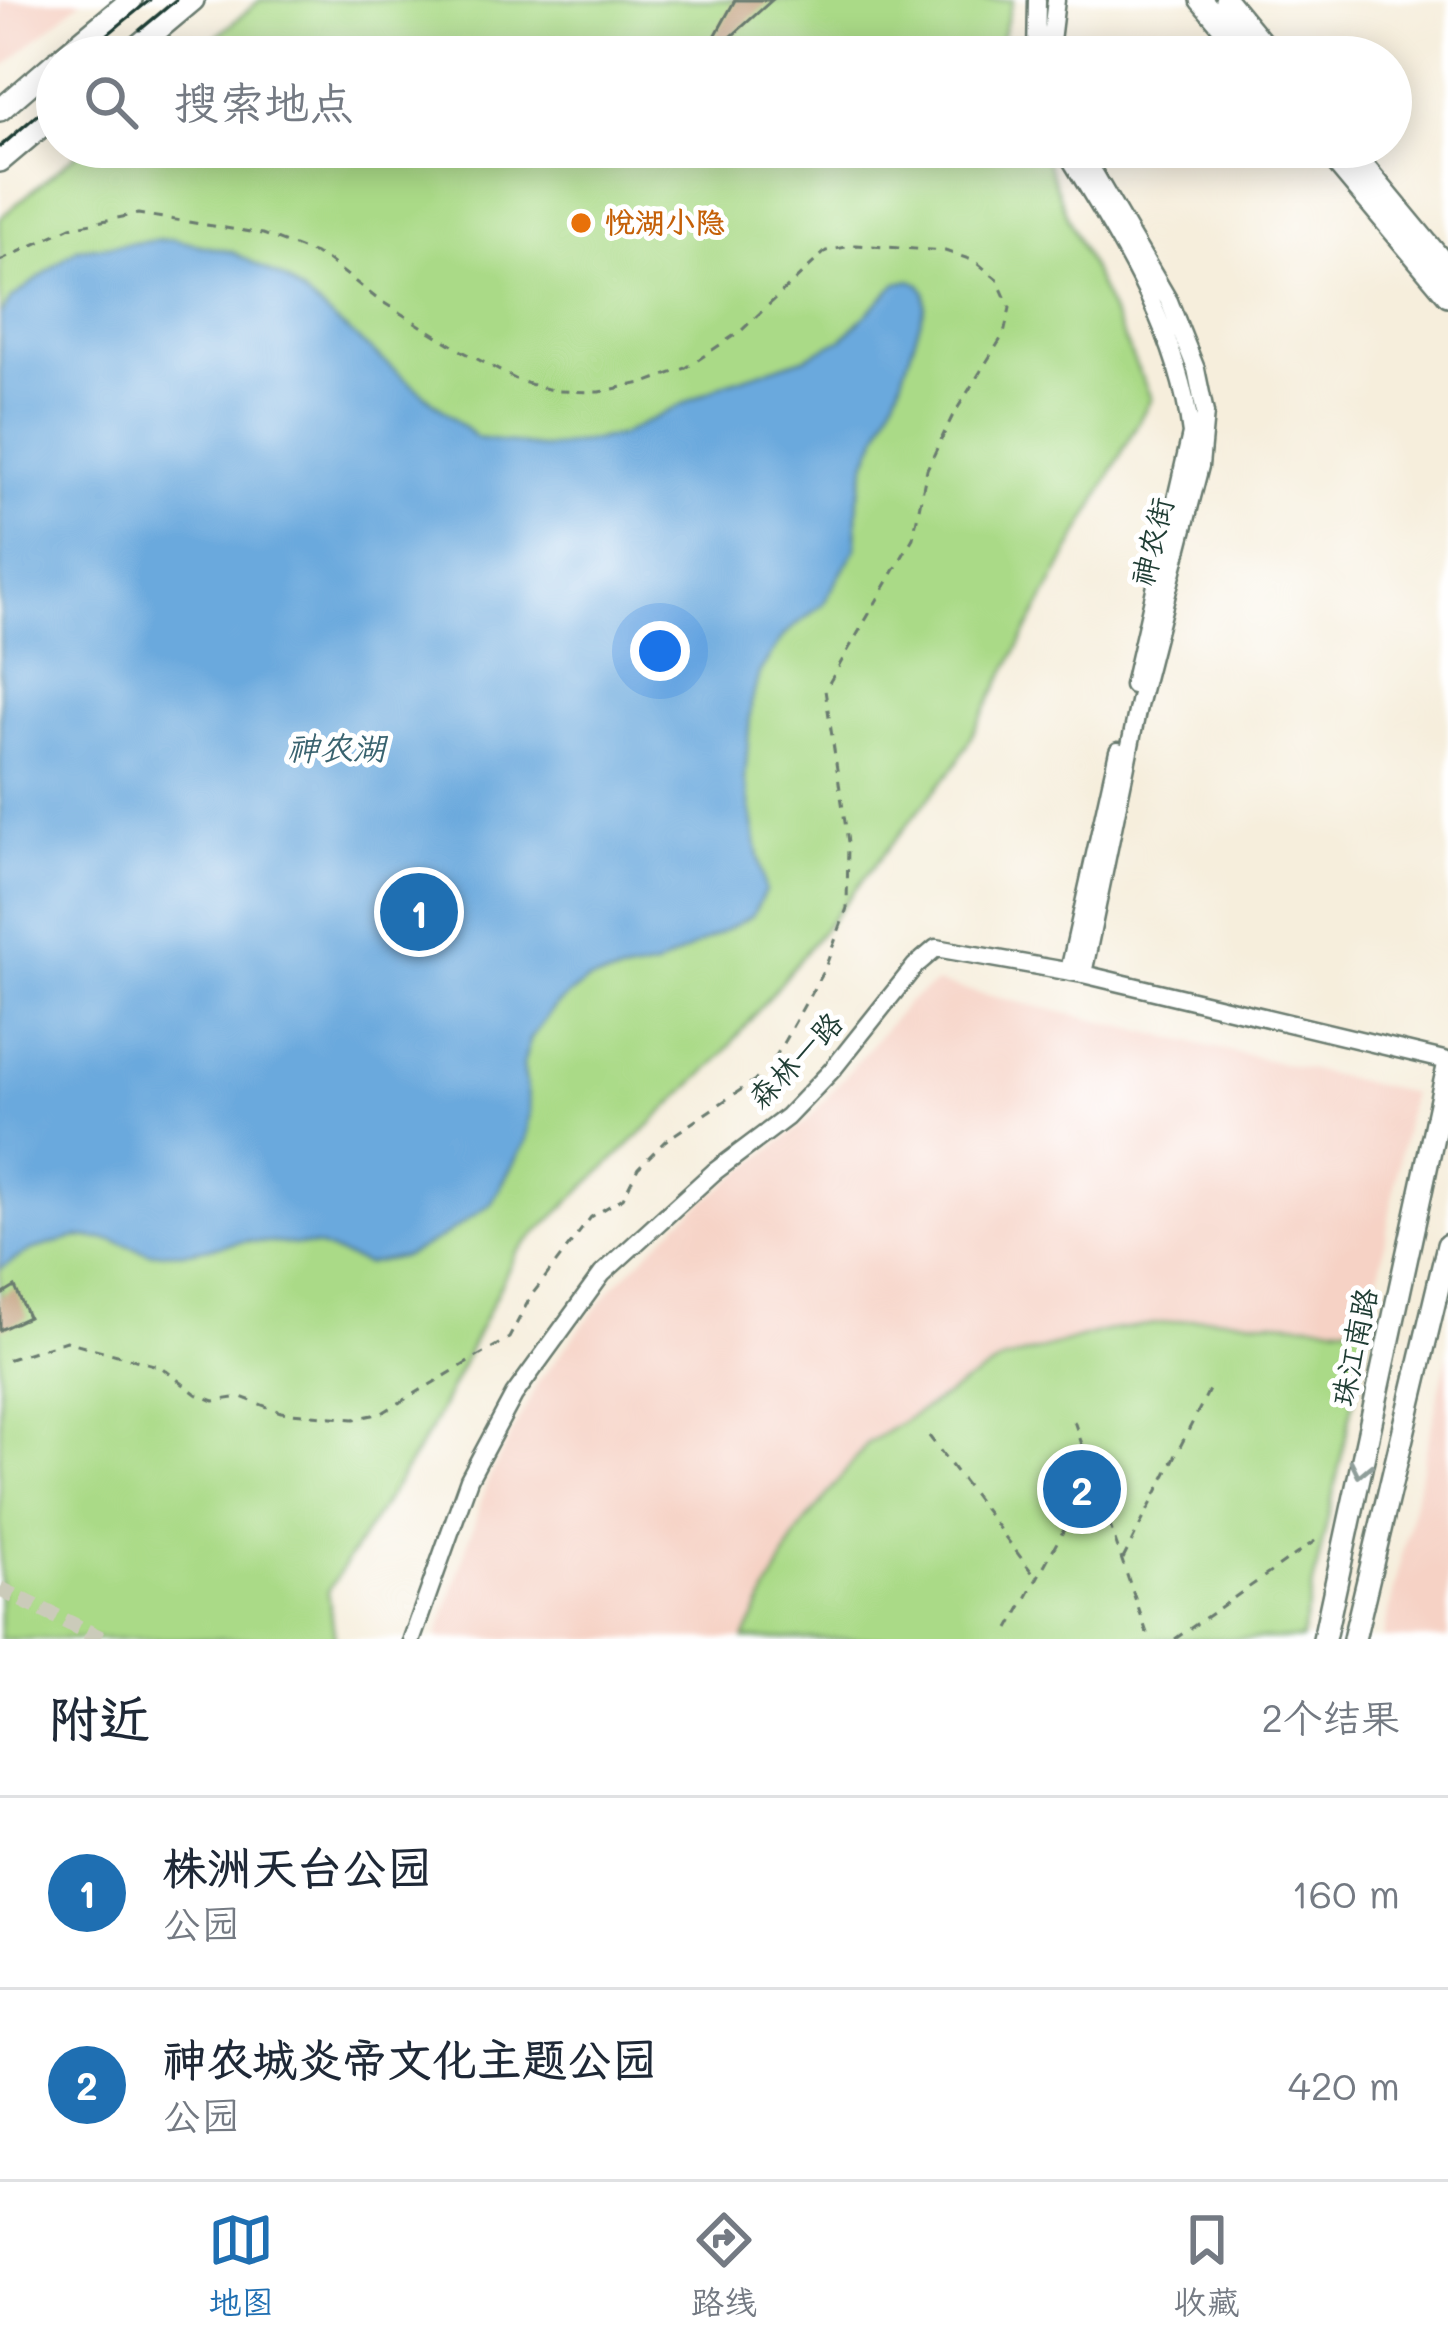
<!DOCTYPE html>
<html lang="zh">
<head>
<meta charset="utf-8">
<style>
  :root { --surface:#fff; --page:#f6f6f7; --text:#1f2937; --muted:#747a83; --line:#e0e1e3; --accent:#1f6fb2 }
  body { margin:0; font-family:Mali,"LXGW WenKai TC",sans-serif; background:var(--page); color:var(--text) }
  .you { position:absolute; left:660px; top:651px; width:42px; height:42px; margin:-30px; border:9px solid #fff; border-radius:50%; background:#1a73e8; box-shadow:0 0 0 18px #1a73e833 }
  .badge { display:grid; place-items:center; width:78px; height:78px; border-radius:50%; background:var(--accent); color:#fff; font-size:39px; font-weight:700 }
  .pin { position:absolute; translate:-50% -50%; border:6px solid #fff; box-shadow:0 3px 12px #0006 }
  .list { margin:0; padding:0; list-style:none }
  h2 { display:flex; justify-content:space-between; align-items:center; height:156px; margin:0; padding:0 48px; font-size:51px }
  h2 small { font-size:39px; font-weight:400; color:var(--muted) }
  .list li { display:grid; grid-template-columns:78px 1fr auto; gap:36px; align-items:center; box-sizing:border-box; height:192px; padding:0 48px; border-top:3px solid var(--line) }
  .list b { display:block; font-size:45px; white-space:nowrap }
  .list p { margin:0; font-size:39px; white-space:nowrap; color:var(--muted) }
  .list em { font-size:39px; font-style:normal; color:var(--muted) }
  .icon { flex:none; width:66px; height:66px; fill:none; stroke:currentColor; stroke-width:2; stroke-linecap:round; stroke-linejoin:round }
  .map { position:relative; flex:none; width:1448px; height:1639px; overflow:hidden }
  .search { position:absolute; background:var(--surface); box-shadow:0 6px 30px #0003; left:36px; right:36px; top:36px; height:132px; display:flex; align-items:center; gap:30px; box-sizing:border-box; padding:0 42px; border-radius:66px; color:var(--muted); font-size:45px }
  .sheet { height:540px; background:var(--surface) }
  nav { display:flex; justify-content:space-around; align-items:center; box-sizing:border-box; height:168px; border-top:3px solid var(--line); background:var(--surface); font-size:33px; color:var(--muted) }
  nav a { display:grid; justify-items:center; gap:6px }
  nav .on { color:var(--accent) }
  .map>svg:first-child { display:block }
</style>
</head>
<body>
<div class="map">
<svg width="1448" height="1639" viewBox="0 0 1448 1639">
  <rect width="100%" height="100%" fill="#fff"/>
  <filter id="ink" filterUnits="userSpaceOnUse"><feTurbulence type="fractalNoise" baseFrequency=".00833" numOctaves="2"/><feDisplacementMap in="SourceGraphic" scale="24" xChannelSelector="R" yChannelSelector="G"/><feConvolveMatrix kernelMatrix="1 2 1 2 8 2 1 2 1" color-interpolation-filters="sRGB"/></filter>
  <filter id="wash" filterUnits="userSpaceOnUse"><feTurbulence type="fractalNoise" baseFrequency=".004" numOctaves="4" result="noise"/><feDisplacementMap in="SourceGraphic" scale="48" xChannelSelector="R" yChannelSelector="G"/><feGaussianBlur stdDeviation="2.7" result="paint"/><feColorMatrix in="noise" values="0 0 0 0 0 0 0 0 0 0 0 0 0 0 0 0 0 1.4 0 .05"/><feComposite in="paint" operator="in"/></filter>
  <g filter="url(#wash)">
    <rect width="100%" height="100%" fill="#f6eedc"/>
    <path fill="#f6d2c5" d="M0,0H82L0,70Z
      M936,983L1411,1093L1370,1327L1209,1317L796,1535L744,1639H437L487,1483L538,1382L613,1287L681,1220L806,1122L908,1002Z
      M1448,1353V1639H1383Z"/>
    <path fill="#aada87" stroke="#648c5e" stroke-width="3" d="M260,0H1013L1001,41L1007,57H192Z
      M85,147H1041L1067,216L1151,398L957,763L718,1060L516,1253L431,1429L328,1591L335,1639H0V218Z
      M1209,1317L1370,1327L1301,1639H744L796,1535L868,1443L1002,1361L1105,1331Z"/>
    <path fill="#6aa9dd" stroke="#447388" stroke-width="3" d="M172,239L232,252L286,280L477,438L545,448L618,436L726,383L804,358L842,339L897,283L911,280L920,284L925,292V307L899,387L867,461L858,498L856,548L824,603L784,635L759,673L751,705L745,779L765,891L752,916L655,967L587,981L556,1005L531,1038L523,1064L530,1111L526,1141L491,1204L441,1238L405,1256L366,1264L317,1246L246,1241L188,1252L149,1253L113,1240L77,1237L31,1250L0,1269V315L11,299L77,249Z"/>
    <g id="blocks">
      <path fill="#c4a381" d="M735,0H772L715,51L708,49Z
        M15,1287L28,1317L0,1330V1296Z"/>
    </g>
  </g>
  <g filter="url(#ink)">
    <use href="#blocks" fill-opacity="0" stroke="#6a7b6f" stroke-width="3"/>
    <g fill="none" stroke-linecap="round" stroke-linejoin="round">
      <path stroke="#cbcbba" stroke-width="16" stroke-dasharray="16 8" stroke-linecap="butt" d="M0,1589L102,1639"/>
      <defs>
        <path id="minor" d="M1036,57L1037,0
          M1049,57L1056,0
          M1063,147C1118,237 1178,327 1191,434L1133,685
          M1079,147L1169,301L1196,369L1205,413L1200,466L1139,702L1083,974
          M1069,971L1118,751
          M412,1639L469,1479L514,1395L602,1274L714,1172L787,1117L833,1069L915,966L936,948L1083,974L1448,1061"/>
        <path id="major" d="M1201,0L1249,57
          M1226,0L1273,57
          M62,57L131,0
          M125,57L193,0
          M0,110L57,61
          M1324,147L1448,295
          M1347,147L1448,269
          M0,161L57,113
          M1324,1639L1448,1067
          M1354,1639L1448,1245"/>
      </defs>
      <use href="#minor" stroke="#6a7b6f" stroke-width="21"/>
      <use href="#major" stroke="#6a7b6f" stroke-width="26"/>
      <path stroke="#6a7b6f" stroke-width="3" stroke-dasharray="9 9" stroke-linecap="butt" d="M0,261L71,227L138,214L263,234L325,258L376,298L462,351L519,381L555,391L599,392L647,382L686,368L742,330L826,251L856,245L945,251L975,261L997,279L1010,308L1004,334L952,417L927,469L913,538L825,690L848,842L847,908L825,968L767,1072L665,1141L638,1168L623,1198L591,1217L531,1296L509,1338L382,1413L354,1419L281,1412L241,1397L214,1401L196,1394L161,1367L66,1341L0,1362
        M1074,1421L1149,1639
        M929,1436L1037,1579
        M1123,1559L1212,1384
        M1009,1629L1092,1479
        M1175,1639L1322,1536"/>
      <use href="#minor" stroke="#fff" stroke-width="16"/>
      <use href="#major" stroke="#fff" stroke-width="21"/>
      <path stroke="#1f3d34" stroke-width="3" d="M140,30L176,0
        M80,57L150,0
        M0,147L57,98"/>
    </g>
    <defs><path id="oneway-chevron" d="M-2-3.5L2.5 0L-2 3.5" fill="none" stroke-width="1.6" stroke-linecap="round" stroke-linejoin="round" transform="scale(3)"/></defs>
    <use stroke="#8f9e9a" href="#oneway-chevron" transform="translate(1360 1469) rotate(102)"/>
  </g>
  <circle fill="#e8710a" stroke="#fff" stroke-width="4.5" cx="581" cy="223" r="12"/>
  <g text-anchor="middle" stroke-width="10" stroke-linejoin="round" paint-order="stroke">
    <g font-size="30" font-weight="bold" fill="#c56008" stroke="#fff" text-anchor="start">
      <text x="605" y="233">悦湖小隐</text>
    </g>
    <g font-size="30" fill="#1f3d34" stroke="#fff">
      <text transform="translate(1153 542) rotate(-76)" y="10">神农街</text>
      <text transform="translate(796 1061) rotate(-46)" y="10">森林一路</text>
      <text transform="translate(1355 1347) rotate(-78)" y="10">珠江南路</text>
    </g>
    <g font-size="33" font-style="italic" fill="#39636f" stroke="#fff">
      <text x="336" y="760">神农湖</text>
    </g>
  </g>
</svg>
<div class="you"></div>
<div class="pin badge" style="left:419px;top:912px">1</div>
<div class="pin badge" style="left:1082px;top:1489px">2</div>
<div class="search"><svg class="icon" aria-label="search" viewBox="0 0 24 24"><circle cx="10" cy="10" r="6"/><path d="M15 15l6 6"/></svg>搜索地点</div>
</div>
<section class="sheet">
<h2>附近<small>2个结果</small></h2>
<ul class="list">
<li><span class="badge">1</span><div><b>株洲天台公园</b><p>公园</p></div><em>160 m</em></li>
<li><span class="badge">2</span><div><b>神农城炎帝文化主题公园</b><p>公园</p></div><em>420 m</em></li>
</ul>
</section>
<nav>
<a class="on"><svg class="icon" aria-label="map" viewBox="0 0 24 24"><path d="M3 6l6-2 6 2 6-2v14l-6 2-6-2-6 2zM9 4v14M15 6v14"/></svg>地图</a>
<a><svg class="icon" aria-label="directions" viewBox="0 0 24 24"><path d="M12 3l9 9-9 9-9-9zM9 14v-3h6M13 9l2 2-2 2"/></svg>路线</a>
<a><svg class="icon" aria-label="saved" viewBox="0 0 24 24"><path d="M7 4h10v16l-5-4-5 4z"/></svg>收藏</a>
</nav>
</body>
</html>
